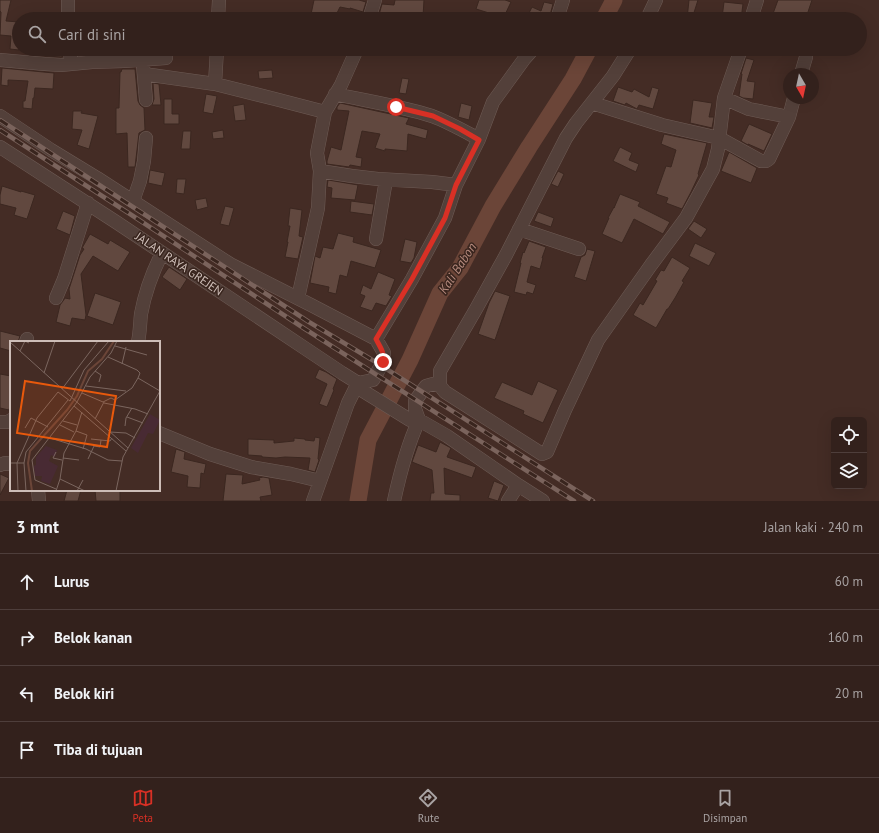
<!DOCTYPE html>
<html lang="id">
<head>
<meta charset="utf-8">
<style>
  :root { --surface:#33211c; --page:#3b2925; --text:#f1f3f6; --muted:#a9a3a3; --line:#4e3e3b; --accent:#d93025 }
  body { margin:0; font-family:"PT Sans",sans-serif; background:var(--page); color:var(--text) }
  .controls { position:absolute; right:12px; bottom:12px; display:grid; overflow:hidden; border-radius:6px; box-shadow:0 4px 16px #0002 }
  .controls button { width:36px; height:36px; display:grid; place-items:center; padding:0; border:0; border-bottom:1px solid var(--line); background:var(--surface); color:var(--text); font:20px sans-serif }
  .compass { position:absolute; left:783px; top:68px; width:36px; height:36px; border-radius:50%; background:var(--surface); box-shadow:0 4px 16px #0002; rotate:171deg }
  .stop { position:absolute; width:12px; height:12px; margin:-9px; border:3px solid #d93025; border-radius:50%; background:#fff }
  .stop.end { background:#d93025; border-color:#fff; box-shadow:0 1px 4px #0008 }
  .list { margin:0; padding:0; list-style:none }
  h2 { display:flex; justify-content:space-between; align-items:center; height:52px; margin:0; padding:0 16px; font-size:17px }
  h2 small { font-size:13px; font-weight:400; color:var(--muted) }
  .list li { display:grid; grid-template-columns:26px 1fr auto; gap:12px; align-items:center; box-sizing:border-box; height:56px; padding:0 16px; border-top:1px solid var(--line) }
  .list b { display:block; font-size:15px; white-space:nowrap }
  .list em { font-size:13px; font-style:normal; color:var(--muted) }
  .icon { flex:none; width:22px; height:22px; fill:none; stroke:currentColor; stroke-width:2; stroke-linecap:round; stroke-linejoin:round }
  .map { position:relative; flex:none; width:879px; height:501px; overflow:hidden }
  .search { position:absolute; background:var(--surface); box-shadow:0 4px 16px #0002; left:12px; right:12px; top:12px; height:44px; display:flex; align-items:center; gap:10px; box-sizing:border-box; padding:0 14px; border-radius:22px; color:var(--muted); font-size:15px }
  .sheet { height:276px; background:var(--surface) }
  nav { display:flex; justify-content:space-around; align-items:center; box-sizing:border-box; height:56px; border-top:1px solid var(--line); background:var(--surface); font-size:11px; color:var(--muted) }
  nav a { display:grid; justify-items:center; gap:2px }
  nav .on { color:var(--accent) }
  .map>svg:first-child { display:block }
</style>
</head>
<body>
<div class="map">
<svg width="879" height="501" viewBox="0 0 879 501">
  <rect width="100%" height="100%" fill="#442c25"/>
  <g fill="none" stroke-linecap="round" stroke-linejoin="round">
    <path stroke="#6b4538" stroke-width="17" d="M604,19L614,0
      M358,501L368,440L410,360L440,293L460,268L493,206L529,147L573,79L589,49"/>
  </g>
  <path fill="#61483f" stroke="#3b2720" d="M0,0H11L6,21L19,22V50L10,49L11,36L0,35L1,12L0,11Z
    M314,0H359L366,2L363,12L350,8V9L340,7L334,19H310Z
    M395,0H424L423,17L399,16V19H379L380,11L382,4L394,5Z
    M479,0H505L511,2L503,19H499L489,13L476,9Z
    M689,0H698L692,19H687Z
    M778,0H812L807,15L802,13L801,19H771Z
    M544,2L553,4L549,19H526L532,7L541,11Z
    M724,2L743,4L741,19L722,18Z
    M30,49H62V57L30,55Z
    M83,49H100V54L84,55Z
    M746,58L754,60L747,81L755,82L753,99L743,98L739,96L742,74H741Z
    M2,68L54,73L53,89L35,88L34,98H33L32,109L23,108V101H25L28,81L8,80V86L1,85Z
    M122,69H135L138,101L140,105L144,108L145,130L139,133L135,167H128L127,133L116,134V108H119L120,72H121Z
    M272,70L273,78L259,79L258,71Z
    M402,78L409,79L406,94L399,93Z
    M153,83L159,84L161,105H152L154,99Z
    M618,87L632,92L634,89L649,97L652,87L659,89L653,109L639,105L637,109L626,103L625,105L613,101Z
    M206,94L217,96L213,114L203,112Z
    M164,99H172V114H179V124H164Z
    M693,100L712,103L709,117H714L712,128L690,123Z
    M340,103L409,118L406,124L428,130L426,139L408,134L407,151L385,149V151L375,148L380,134L362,131L356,157L362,158L361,167L350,165L349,167L327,164V161L331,147L341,150L349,111L337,110V107Z
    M461,103L472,106L469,120L458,117Z
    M244,104L246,120L235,121L233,106Z
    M73,111H82L81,113L98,116L89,149L77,145L82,130L72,129Z
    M749,124L772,134L764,151L748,144V145L741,141Z
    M223,130L224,138L213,139L212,132Z
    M183,131H191L190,149H181Z
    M664,134L707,143L698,174L699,175L691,192L682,209L666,203L668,198L656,194L666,166L671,167L676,150L661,144Z
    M620,147L632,153L629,160L639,164L636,172L613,161Z
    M729,152L757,168L751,183L721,171Z
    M150,170L165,173L162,186L148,183Z
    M558,171L564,174L558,187L551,184Z
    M177,179H186L184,194L176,193Z
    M328,180L358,185L355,200L331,198L332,188L327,187Z
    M2,186L21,192V191L35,195L27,219L14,215L16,208L0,204V195Z
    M620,194L640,202L638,206L670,222L663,234L634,219L622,243L602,234L609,218H608L614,207V208Z
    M206,198L208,207L197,210L195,200Z
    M351,201L374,204L372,215L350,212Z
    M225,206L234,208L229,226L220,224Z
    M290,208L302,210L299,236L303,237L298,259L285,257L288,242H287L290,226H288Z
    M63,211L75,216L70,235L56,229Z
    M538,212L554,218L551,227L534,221Z
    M694,221L707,229L701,238L688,229Z
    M338,233L354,237L353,242L381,250L375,268L351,261L347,277L340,275L336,294L328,292L329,287L310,283L315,256L320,258L323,247L333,249Z
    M90,234L108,244L110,240L130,252L118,271L93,256L81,274L86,315L85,320L72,318L70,326L56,322L60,305L63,301L65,298L70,299L69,289L80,255L84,249L82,248Z
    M405,239L417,242L414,258L411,263L400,261Z
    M529,241L546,247L542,258H543L540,269L531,266L527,282L536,285L533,294L527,292L526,295L514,292L521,263H520L523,252L524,253Z
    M695,243L716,253L709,266L689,256Z
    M587,249L595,251L586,281L574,277L581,257L585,255Z
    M672,257L690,268L682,281L684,282L675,298L668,309H667L656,328L633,315L640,303L643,305L657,281L655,280L661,270L664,271Z
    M169,267L187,279L180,290L162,277Z
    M378,272L395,279L389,295L392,296L386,306L376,303L372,311L360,307L365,296L360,294L363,285L371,289Z
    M495,291L510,296L495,340L478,334L489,303Z
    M95,293L121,302L113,325L87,316Z
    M0,331L20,336L18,342H11V351L0,348Z
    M319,369L326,372L337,379L333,389L334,390L327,407L319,404L327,384L315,378Z
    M0,374L11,376V402L9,410L0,408Z
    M538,381L558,390L543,423L523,414L524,411L494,398L502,382L532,395Z
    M315,437L320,438L318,459L319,460L315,472L308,470L310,458L285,457L276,458L262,457V456L248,455V439L274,440V443L294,441V438L305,439V440L314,441Z
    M440,442L451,448L447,457L476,467L472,478L444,468L445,494L460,495V501H430L431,493H434L432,470L412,462L418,445L436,452Z
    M176,449L185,452L184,459L206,464L204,474L201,473L200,488L187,487L188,476L171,472Z
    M0,474L9,478L0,495Z
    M226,474L243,475L242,484L260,480L259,478L263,477L269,478L272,495L260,497L261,501H223Z
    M494,481L504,485L498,501L488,498Z
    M67,490H81L78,501H64Z
    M95,490H120V501H96Z"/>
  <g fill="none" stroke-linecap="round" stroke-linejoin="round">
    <defs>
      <path id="minor" d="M68,0V19
        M218,19L219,0
        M369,19L375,0
        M557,19L563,0
        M647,19L656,0
        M751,19L757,0
        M70,49L71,64
        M217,49L215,84L275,99L325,112
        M0,60L45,64L61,65L92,62L124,61L166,58
        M143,65L146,100
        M144,74L215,84
        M801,74L806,57
        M335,94C367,101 400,106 432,116C448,122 464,131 479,139
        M724,98L749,109L789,117
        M592,103L662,125L719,138L761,161H766L769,159L789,117L794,98
        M0,116L51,150L97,178L230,264L311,305L376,339L384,353V357L383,362L373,380L358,383
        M0,147L116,222L309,351L342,373L358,383L363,391L410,420H419L447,436L518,485L543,501
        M320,171L352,176L378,179L432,182L456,185
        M133,201L140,181L144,161L146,138
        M519,229L579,249
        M376,239L386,180
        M56,298L64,279L88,203
        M298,298L318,208L320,171L317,153L325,112L341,85L357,49
        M376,339L412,279L445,218L456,185L479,139L493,102L525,58L533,49
        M26,342L27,339
        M138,342C140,333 140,323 141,314C145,292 152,273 162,253
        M440,386V371L476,309L506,255L566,138L576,123L613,76L630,49
        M0,422H8L11,420
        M159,433L210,454L251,467L291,474L320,481
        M0,465L5,463L11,464
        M38,490L39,501
        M313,501L348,403L358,383
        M394,501C400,473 407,446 419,420L415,409V401L426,386L433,384L440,386L445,392L542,454L547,452L565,410L598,340L651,265L686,218L713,169L718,149L724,98L741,49
        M508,501L518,485"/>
    </defs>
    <use href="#minor" stroke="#6e5b55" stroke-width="14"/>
    <use href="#minor" stroke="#53403a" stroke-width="13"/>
    <defs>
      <path id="rail" d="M0,120L309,322L374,361L593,501
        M0,130L130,214L305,329L574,501"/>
    </defs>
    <use href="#rail" stroke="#7a635c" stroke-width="4.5"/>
    <use href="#rail" stroke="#39251e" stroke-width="3" stroke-dasharray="9" stroke-linecap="butt"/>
  </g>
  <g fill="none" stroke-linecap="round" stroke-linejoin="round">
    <path stroke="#d93025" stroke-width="5" d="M383,362C385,353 380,347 376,339L412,279L445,218L456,185L479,140L460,129L433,116L396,107"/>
  </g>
  <g text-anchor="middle" stroke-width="3" stroke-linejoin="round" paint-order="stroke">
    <g font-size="12" fill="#cdbdb7" stroke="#39251e">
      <text transform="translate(179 264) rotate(34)" y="4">JALAN RAYA GREJEN</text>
    </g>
    <g font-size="13" font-style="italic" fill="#b58a7d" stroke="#39251e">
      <text transform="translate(457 268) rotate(-57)" y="5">Kali Babon</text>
    </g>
  </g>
  <g transform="translate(10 341)">
    <rect width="150" height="150" fill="#442c25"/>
    <path d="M140,73L150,79L143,93L138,92L128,112L121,107ZM36,105L47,109L45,116L41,114L39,120L48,125L40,143L31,140L32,135H25L24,125L26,124V116Z" fill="#482a33"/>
    <path fill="none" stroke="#6b4538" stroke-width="2" d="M22,150L18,122L20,110L57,69L67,55L78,30L92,18L104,0"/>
    <path fill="none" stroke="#7b665f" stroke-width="1" d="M0,1L118,107M105,5L137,14M10,10L15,0L19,2M98,16L127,29L130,32L128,37L150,50L113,116L106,150M112,23L116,6M85,30L91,34L89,41M34,32L45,0M76,45L116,50M52,48L88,0M72,52L93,61L101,57L105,59L122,47L128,37M67,61L64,65L116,110M67,61L80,36L101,12L107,0M94,62L125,68L138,73M117,76L133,82M85,78L94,61M53,80L67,84M50,84L64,91M115,85L116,77L122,67M15,87L21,77L38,86M66,90L77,94L73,108M100,91L116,92L125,97M40,97L76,108L98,119L112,120M81,98L100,100L102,97M46,111L43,117L52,119M53,117L69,119M78,118L84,105L90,106L91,99M0,122H14M50,138L54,112L66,90L72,71M46,148L25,139L22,119L64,65M8,150L7,122L27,77L48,51L60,60L74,29L99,0M16,150L14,122L16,111L58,59M46,150L50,138L75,150M67,150L73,139"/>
    <path fill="#e8590c" fill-opacity="0.15" stroke="#e8590c" stroke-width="2" d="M15,40L106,55L97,106L7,92Z"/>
    <rect width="150" height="150" fill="none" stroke="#cdbdb7" stroke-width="2"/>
  </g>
</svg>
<div class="controls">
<button><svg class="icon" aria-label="locate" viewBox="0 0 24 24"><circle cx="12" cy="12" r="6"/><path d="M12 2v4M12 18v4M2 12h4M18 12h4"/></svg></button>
<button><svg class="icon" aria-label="layers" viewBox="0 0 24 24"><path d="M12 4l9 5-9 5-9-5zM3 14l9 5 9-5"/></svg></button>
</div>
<svg class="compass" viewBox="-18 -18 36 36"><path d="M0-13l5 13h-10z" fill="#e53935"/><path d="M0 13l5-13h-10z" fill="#a9a3a3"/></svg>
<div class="stop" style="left:396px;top:107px"></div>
<div class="stop end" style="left:383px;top:362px"></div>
<div class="search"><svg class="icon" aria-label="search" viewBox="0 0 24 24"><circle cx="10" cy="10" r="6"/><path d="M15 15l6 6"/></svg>Cari di sini</div>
</div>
<section class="sheet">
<h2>3 mnt<small>Jalan kaki · 240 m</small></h2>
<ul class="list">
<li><svg class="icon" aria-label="ahead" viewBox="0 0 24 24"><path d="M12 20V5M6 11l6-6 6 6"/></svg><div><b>Lurus</b></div><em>60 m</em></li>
<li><svg class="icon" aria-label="right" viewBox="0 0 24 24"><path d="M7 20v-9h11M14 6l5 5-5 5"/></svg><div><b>Belok kanan</b></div><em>160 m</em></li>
<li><svg class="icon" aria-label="left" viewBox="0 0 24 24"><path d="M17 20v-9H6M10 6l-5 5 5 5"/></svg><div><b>Belok kiri</b></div><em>20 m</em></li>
<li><svg class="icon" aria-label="arrive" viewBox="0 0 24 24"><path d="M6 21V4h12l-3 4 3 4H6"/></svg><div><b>Tiba di tujuan</b></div></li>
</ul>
</section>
<nav>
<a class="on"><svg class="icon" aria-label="map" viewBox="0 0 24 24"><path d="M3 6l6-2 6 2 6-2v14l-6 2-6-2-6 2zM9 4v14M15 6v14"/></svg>Peta</a>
<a><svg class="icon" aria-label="directions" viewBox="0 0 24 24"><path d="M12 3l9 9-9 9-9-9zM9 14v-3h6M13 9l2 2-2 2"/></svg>Rute</a>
<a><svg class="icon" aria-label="saved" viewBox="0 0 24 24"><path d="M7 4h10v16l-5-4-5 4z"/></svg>Disimpan</a>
</nav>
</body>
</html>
